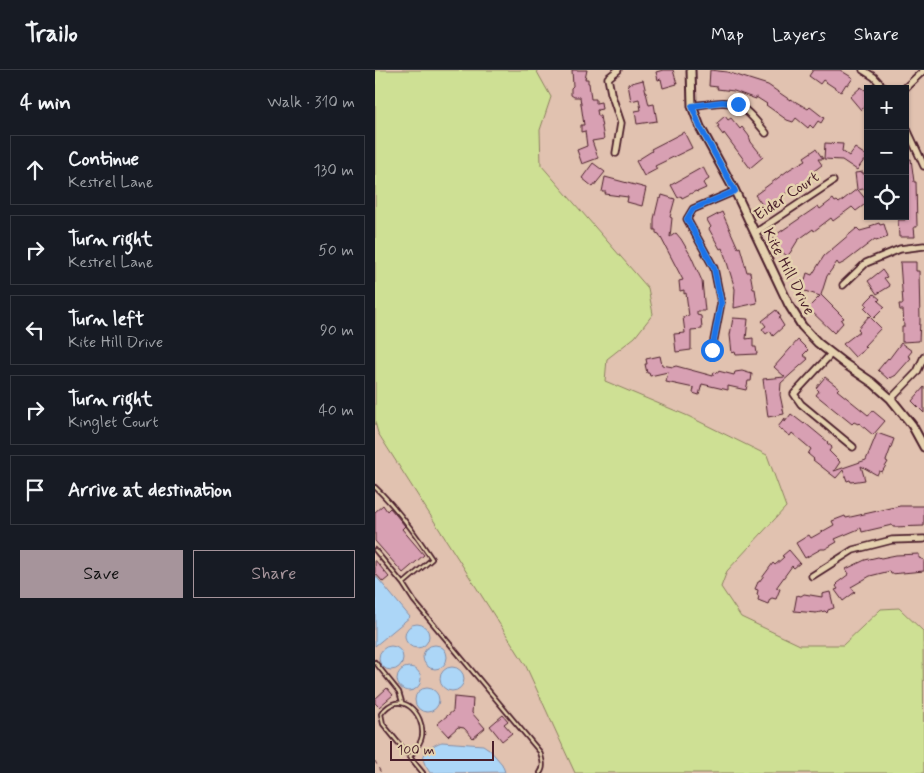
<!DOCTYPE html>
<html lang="en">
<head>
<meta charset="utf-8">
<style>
  :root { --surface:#171b24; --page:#242831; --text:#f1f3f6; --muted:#9ea1a6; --line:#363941; --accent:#a6949b }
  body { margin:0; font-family:Mynerve,sans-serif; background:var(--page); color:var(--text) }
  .controls { position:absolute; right:15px; top:15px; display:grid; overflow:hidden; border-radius:0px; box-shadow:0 1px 4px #0004 }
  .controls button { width:45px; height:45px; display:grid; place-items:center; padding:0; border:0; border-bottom:1px solid var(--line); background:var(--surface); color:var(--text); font:25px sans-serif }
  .scale { position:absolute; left:15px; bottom:12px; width:104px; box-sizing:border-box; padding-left:5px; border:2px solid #4a1f2b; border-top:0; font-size:14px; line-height:18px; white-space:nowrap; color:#4a1f2b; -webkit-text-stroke:4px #e5d1af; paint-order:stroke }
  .stop { position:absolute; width:15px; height:15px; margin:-11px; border:4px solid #1a73e8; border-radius:50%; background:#fff }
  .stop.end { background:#1a73e8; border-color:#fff; box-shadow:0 1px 5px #0008 }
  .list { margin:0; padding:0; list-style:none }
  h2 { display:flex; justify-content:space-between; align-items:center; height:65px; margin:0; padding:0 20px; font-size:21px }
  h2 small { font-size:16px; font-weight:400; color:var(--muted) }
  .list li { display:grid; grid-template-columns:32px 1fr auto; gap:15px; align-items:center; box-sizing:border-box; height:70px; margin:0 10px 10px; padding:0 10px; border:1px solid var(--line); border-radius:0px }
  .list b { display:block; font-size:19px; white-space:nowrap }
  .list p { margin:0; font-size:16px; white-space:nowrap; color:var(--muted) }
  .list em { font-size:16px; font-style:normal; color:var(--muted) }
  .actions { display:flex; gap:10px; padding:15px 20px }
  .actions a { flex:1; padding:11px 0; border:1px solid var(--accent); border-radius:0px; text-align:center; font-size:18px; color:var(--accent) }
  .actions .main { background:var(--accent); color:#111 }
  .icon { flex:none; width:28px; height:28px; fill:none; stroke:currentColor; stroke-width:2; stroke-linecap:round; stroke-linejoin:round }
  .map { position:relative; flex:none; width:549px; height:703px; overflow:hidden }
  header { display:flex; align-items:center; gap:30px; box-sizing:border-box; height:70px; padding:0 25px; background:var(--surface); border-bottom:1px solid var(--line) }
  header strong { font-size:24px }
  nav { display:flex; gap:28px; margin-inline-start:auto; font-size:18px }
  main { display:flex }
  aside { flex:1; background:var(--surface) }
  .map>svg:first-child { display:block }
</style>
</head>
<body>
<header>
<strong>Trailo</strong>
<nav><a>Map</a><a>Layers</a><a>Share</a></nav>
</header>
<main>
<aside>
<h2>4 min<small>Walk · 310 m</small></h2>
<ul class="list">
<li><svg class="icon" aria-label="ahead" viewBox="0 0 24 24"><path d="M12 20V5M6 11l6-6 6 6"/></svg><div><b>Continue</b><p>Kestrel Lane</p></div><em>130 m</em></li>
<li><svg class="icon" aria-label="right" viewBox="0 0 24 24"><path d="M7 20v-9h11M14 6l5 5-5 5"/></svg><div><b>Turn right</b><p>Kestrel Lane</p></div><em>50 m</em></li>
<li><svg class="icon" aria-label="left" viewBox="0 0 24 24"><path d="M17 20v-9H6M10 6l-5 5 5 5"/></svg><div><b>Turn left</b><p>Kite Hill Drive</p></div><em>90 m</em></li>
<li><svg class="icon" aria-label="right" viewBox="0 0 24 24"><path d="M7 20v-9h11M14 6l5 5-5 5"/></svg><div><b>Turn right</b><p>Kinglet Court</p></div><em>40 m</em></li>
<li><svg class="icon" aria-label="arrive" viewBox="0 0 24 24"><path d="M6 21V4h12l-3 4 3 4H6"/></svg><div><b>Arrive at destination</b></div></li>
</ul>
<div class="actions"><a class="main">Save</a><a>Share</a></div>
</aside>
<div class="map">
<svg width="549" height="703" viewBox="0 0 549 703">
  <rect width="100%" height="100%" fill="#e1c2b0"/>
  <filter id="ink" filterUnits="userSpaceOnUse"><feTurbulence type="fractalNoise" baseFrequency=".02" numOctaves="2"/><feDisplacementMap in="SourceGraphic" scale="10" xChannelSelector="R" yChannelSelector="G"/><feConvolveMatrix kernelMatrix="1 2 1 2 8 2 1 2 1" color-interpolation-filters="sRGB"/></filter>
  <g filter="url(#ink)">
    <path fill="#cee094" stroke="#8c8060" d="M0,0H161L176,27L165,60L166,95L273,218L278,244L260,267L232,289L230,311L313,346L392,385L411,437L352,501L346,517L366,547L425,575H468L506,539L524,538L548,561L549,703H200L150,594L3,363L0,352Z"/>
    <path fill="#acd6f7" stroke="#858da5" d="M0,505L35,547L0,576Z
      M30 566a12 12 0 1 1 24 0a12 12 0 1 1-24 0Z
      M48 587a12 12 0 1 1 24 0a12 12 0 1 1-24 0Z
      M4 588a12 12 0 1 1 24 0a12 12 0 1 1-24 0Z
      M65 609a12 12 0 1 1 24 0a12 12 0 1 1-24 0Z
      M22 609a12 12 0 1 1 24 0a12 12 0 1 1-24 0Z
      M40 630a12 12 0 1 1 24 0a12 12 0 1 1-24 0Z
      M67,672L108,675L114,679L127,694L130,702L55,703C53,699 50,696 49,692C45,683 59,674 67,672Z"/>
    <path fill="#d8a0b3" stroke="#4a1f2b" d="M197,0H212L210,9H213V13H214L216,29H221V33L226,32L227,39L222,40L223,46H225L229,69L217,71L223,88L207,94L202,80L212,76L210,61L206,62V55H209L205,27H199L196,25V18L198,16Z
      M288,0H298L302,14L288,18L286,9L283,10L281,2Z
      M335,0L352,2L393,15L415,30L416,29L433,39L435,37L449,48L446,53L443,51L438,58L435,55L433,58L421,48L418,52L412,50L391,35L392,34L381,27V29L378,28L359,21L342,19L343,17L334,16Z
      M438,0H465L478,8L473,15L471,14L466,22L448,10L445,14L434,6Z
      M268,10L274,35L279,34L282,51L262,54L260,41L266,40L264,29L256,31L253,14Z
      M486,17L493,22V34L486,40L475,27Z
      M350,46L353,50L356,48L365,59L367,57L374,66L376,72L388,87L375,98L352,67L349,63L348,65L342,57L344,56L342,53Z
      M309,62L317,78L280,96L282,99L269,106L261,91L277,81L276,79Z
      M450,73L468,74L467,81L474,86L480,78L492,86L482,100L467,90L449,89Z
      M441,79L448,89H443L447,95L435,104L437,107L425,115L424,113L396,135L389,137L380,125L415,99L431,90L429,87Z
      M536,89L539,112H541L542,157H539L540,167H524L523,150H530V90Z
      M218,93L230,102L218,117L207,108Z
      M328,97L334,109L328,113L331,118L322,122L321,121L307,128L306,126L303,128L296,115Z
      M488,102V104L493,103V118L483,120L493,132L481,141L477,137L458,151L456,148L439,161L438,159L423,170L415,183L412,186L407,182L398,169L402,164L443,136L445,139L458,129L460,132L462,131L464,133L482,119L480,103Z
      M230,107L271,118L267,136L252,132L253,127L230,124L231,122H227Z
      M287,125L300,129L295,147L297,148L295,167L301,163L306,169L316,186L327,211L330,241H322V245L326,246L327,259L316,260V280L301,282L299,264L310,263L308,247L314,246L311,223L309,224V220L305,221L304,211L308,210L284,164L281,163V160H279V149L284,128L286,129Z
      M347,142L363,178L365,177L372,202H375L378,219H380L382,233L359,238L360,219L351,189L347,178L345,179L334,159L336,157L332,150Z
      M504,153L505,155L509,154L513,167L501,171L500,169L470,192L464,195L462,192L452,206L446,225L469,248L466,250L468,253L459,263L433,238L445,226L427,220L432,203L437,205L449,186L482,158L485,161L496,158L495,156Z
      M525,192H541V201H544L545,251L544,271L527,272V257H529L528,240H525L524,234H528Z
      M507,200L512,207L509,208L515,216L502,224L493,211Z
      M499,224L505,229L503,231L510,237L499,248L489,238L492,235L490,234L492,231Z
      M401,240L406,247L404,248L409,256L398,266L395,261L391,264L387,259L391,256L387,251Z
      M494,246L506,258L489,276L491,278L480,287L468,274L485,261L483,259L487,254Z
      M358,248L373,249L371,269L378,268V277H381L382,284L361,285L360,282L357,283L355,265Z
      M423,270L433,280L428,285L433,289L406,313L405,325L409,344L393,347L388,309L410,307L399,297Z
      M526,273L537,281L533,286L536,288L520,306H519L516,308L515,307L513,309L503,300L513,288L514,289Z
      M285,286L287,295L298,297L301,296L338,306L339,302L343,303V301L359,305L360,302L367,301L377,304L376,311H373L371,320L353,316V320L327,314L324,325L318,323L319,318L291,312L293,302L275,306L274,303H272L270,294H272L271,289Z
      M450,307L464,318L462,320L493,345L498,341L510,351L498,365L484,353L483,354L479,352L477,354L441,325L444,321L441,318Z
      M549,317V343L537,331Z
      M416,344L429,354L430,353L453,372L452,373L457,377L454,381L465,392L459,401L491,390L502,363L519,369L511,391L513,392L507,402L504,401L502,405L486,396L490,410L476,412L475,410L472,411L468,400L461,408L438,390L439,389L433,384L436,379L417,363L415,366L403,357L410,348V352Z
      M8,435L12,441L15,438L21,445L30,456L27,459L49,485L28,503L0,471V442Z
      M525,436H549V456L518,457L517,455L487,462L486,458L460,469L462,472L450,479H446L430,488L421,473L434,465L436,468L459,455L457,451L470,446L471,448Z
      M414,480L425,493L419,498L417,496L401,518L405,519L401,529L397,528L395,529L393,534L383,530L384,526L382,525L383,520L380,519L383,512H384L398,493L400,495L409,487L407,486Z
      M544,484V488L549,490V501L516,504L515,501L495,506L476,517L480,522L468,531L460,520L463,519L461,516L463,514L462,513L474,504L471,499L490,490L503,487L506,488L521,485Z
      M0,490L14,507L8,512L0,503Z
      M455,522L459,538L453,540L452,543L450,541L441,543L419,541L422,525L426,526L429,524L447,527V524Z
      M12,618L18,625L4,637L0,633V629Z
      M79,627L98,629L97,643L110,658L98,668L89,658L83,657L73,666L62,654L78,641Z
      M128,645L133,651L129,654L137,663L127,671L115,656Z"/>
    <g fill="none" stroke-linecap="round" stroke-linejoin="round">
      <defs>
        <path id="service" d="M0,417C23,439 40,463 57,489L28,514
          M0,480L28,514L39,531L165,682C167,689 170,697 165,703
          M0,592L24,622L27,632
          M35,687C39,681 46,674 47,666C50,644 25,617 6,644L8,654L48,703"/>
        <path id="minor" d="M488,0L499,7L510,19
          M529,19L549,0
          M317,36C360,30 363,28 391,63
          M530,55L549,96
          M241,83L246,53L236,23L233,8L243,0
          M380,163L458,111
          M468,215L491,193L525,179L549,176
          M337,280L346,233L339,198L312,149L318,139L360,121
          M456,284L419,324L426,334L478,377
          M516,329L542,302L549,287
          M437,506L478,480L517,470L549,469"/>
        <path id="tertiary" d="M316,0L317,36L325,57L360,121L414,235L427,256L443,273L470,294L498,313L516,329L537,355L549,377"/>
      </defs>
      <use href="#service" stroke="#4a1f2b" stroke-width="6"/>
      <use href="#minor" stroke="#4a1f2b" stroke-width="9"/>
      <use href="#tertiary" stroke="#4a1f2b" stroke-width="11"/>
      <path stroke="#4a1f2b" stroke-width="1" stroke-dasharray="4 4" stroke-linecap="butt" d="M0,691L6,703"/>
      <use href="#service" stroke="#e5d1af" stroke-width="2.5"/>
      <use href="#minor" stroke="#e5d1af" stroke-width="5.5"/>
      <use href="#tertiary" stroke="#e5d1af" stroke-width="7"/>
    </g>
  </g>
  <g fill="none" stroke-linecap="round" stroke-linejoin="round" filter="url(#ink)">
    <path stroke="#1a73e8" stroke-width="6" d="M337,280L346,233L339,198L312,149L318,139L360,121L325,57L317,36L347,32L363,34"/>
  </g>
  <g text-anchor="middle" stroke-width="5" stroke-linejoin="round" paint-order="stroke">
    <g font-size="16" fill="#4a1f2b" stroke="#e5d1af">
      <text transform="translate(411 125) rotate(-34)" y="6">Eider Court</text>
      <text transform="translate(415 201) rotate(63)" y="6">Kite Hill Drive</text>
    </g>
  </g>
</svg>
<div class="controls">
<button>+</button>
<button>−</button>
<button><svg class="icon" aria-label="locate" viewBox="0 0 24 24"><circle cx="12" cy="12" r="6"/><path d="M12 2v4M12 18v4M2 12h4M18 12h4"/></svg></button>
</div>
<div class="scale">100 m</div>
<div class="stop" style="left:337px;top:280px"></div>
<div class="stop end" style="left:363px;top:34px"></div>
</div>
</main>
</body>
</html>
